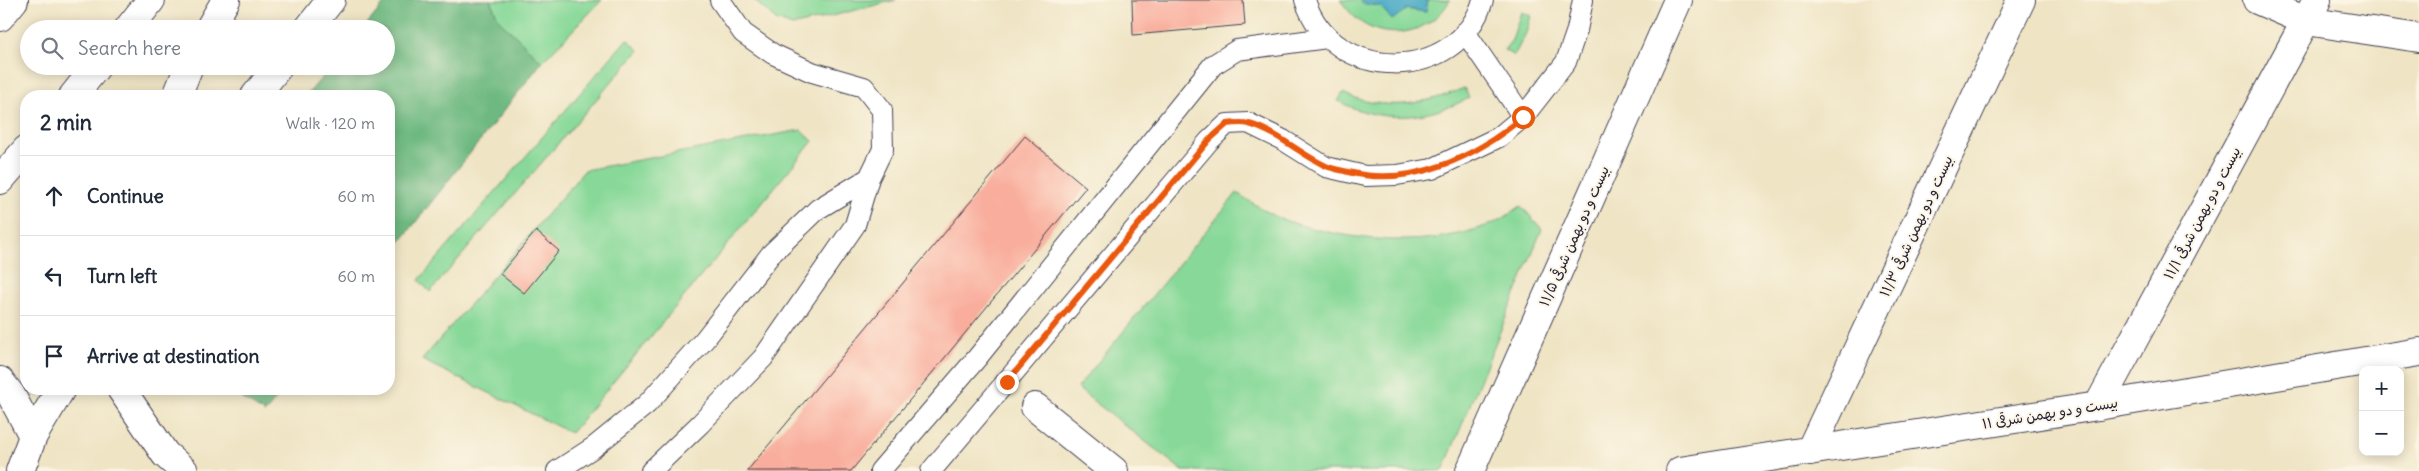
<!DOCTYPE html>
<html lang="en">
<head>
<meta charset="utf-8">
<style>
  :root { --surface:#fff; --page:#f2f2f3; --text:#1f2937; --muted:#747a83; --line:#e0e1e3 }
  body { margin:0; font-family:Delius,"Playpen Sans Arabic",sans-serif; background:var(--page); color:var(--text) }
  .controls { position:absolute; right:15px; bottom:15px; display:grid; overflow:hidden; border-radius:10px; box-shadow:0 2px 12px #0003 }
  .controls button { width:45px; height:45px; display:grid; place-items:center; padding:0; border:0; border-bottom:1px solid var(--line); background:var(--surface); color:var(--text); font:25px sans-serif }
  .stop { position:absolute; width:15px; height:15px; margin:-11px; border:4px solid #ea580c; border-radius:50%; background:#fff }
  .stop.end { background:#ea580c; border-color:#fff; box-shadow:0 1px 5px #0008 }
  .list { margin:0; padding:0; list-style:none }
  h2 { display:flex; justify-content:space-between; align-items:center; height:65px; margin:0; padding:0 20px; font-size:21px }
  h2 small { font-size:16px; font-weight:400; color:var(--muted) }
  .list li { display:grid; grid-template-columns:32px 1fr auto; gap:15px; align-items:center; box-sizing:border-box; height:80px; padding:0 20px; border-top:1px solid var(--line) }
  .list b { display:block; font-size:19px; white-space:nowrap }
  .list em { font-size:16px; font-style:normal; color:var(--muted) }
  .icon { flex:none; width:28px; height:28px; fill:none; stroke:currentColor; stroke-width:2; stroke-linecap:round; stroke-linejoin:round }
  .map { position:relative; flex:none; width:2419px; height:471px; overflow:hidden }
  .search { position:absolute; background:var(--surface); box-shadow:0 2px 12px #0003; left:20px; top:20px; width:375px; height:55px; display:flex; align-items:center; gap:12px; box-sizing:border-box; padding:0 18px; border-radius:28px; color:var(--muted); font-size:19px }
  .panel { position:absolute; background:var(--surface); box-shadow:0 2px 12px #0003; left:20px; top:90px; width:375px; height:305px; border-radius:20px }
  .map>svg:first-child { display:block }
</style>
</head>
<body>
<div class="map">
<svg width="2419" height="471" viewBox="0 0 2419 471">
  <rect width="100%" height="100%" fill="#fcf5e5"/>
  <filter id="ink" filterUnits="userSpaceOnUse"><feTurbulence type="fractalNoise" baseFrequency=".02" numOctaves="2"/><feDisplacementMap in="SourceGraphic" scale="10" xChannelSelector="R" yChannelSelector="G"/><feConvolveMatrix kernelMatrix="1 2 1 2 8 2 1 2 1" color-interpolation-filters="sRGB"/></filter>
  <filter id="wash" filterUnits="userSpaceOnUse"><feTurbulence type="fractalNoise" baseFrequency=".0096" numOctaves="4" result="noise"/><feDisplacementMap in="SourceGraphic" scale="20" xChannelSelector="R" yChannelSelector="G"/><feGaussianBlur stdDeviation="1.12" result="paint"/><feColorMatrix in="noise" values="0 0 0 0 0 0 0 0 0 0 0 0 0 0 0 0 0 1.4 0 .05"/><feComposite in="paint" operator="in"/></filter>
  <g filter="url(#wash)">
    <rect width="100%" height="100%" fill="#efe4c4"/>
    <path fill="#88d999" stroke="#557e6a" d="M490,0H602L542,62L499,20Z
      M754,0H896L792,26L776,20Z
      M1340,0H1361V3L1426,12L1428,0H1450C1435,28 1398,41 1369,27C1356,21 1348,10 1340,0Z
      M1521,12L1531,16L1526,33L1514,56L1504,50L1512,40Z
      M627,39L639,50L430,292L419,280Z
      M1464,88L1469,98C1427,120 1381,124 1338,101L1343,93C1383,112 1424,105 1464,88Z
      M801,130L813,141L571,433L422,360L585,170Z
      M1237,193C1253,203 1270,215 1287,221C1353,242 1430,250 1496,222C1505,218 1513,211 1521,206L1542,229L1443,471H1183L1077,388Z"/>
    <path fill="#6eb981" stroke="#486e5e" d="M387,0H490L499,20L542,62L389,256V96H306L332,66H386V29H363Z
      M227,389H284L265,413Z"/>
    <path fill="#44a9c4" stroke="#336680" d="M1361,0H1428L1426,12L1407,9L1392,20L1381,7L1361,3Z"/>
    <g id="blocks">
      <path fill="#f9ae9d" d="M1132,0H1243L1245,25L1133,35Z
        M1025,136L1086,187L851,471H747Z
        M536,231L559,251L524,293L500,274Z"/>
    </g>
  </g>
  <g filter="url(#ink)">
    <use href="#blocks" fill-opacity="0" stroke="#413f50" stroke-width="1"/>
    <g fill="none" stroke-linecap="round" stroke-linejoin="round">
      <defs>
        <path id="lane" d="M720,0L743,33L773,54L812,72L864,87L882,110L883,149L869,178
          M1305,0C1332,84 1458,85 1483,0
          M1465,32L1523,117
          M557,471L594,447L647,404L705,339L771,254L818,209L869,178L855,225L763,358L700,424L651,471
          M880,471L977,358L1213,65L1237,50L1327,38
          M931,471L1209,141L1227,124L1248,123L1283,140L1326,167L1365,176L1397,175L1432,169L1499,137L1523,117L1566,62L1577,30L1583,0"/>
        <path id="street" d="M2257,0L2306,21L2419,38
          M2098,406L2317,0
          M1035,407L1114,471
          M1810,451L2021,0
          M1470,471L1678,0"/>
        <path id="secondary" d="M209,29L226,0
          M308,29L331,0
          M177,96L189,66
          M255,96L279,66
          M121,389L165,454L184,471
          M20,471L33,436L61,389
          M1680,471L2098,406L2419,352"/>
        <path id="highway" d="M0,17L14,0
          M128,29L151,0
          M73,96L97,66
          M0,180L26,150
          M0,381L11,395L33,436"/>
      </defs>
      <use href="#lane" stroke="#413f50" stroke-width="22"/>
      <use href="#street" stroke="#413f50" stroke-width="30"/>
      <use href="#secondary" stroke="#413f50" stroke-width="30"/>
      <use href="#highway" stroke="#413f50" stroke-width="30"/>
      <use href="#lane" stroke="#fff" stroke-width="20"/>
      <use href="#street" stroke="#fff" stroke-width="28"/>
      <use href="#secondary" stroke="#fff" stroke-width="28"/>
      <use href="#highway" stroke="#fff" stroke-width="28"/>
    </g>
  </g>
  <g fill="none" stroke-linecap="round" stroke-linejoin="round" filter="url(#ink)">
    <path stroke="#ea580c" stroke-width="6" d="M1007,382L1209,140L1227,124C1234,123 1243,122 1249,124C1278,132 1299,154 1326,166C1333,169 1341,170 1348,172C1411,188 1476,157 1523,117"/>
  </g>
  <g text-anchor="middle" stroke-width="4" stroke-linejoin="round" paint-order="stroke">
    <g font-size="14" fill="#22223b" stroke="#fcf5e5">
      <text transform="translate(2202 213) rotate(-62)" y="5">بیست و دو بهمن شرقی ۱۱/۱</text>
      <text transform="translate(1916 226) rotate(-65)" y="5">بیست و دو بهمن شرقی ۱۱/۳</text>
      <text transform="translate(1574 236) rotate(-66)" y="5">بیست و دو بهمن شرقی ۱۱/۵</text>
      <text transform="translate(2050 413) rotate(-9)" y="5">بیست و دو بهمن شرقی ۱۱</text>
    </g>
  </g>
</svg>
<div class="controls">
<button>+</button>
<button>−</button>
</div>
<div class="stop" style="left:1523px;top:117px"></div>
<div class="stop end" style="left:1007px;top:382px"></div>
<div class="search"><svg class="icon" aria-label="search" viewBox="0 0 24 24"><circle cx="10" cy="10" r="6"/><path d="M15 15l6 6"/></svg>Search here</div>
<section class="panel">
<h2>2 min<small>Walk · 120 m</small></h2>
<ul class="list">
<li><svg class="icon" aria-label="ahead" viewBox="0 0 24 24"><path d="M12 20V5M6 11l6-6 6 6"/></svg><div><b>Continue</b></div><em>60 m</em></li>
<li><svg class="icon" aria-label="left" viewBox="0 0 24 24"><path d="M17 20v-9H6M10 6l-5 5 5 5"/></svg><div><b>Turn left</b></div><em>60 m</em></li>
<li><svg class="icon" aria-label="arrive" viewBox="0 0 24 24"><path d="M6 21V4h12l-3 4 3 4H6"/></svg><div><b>Arrive at destination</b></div></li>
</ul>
</section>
</div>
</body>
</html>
